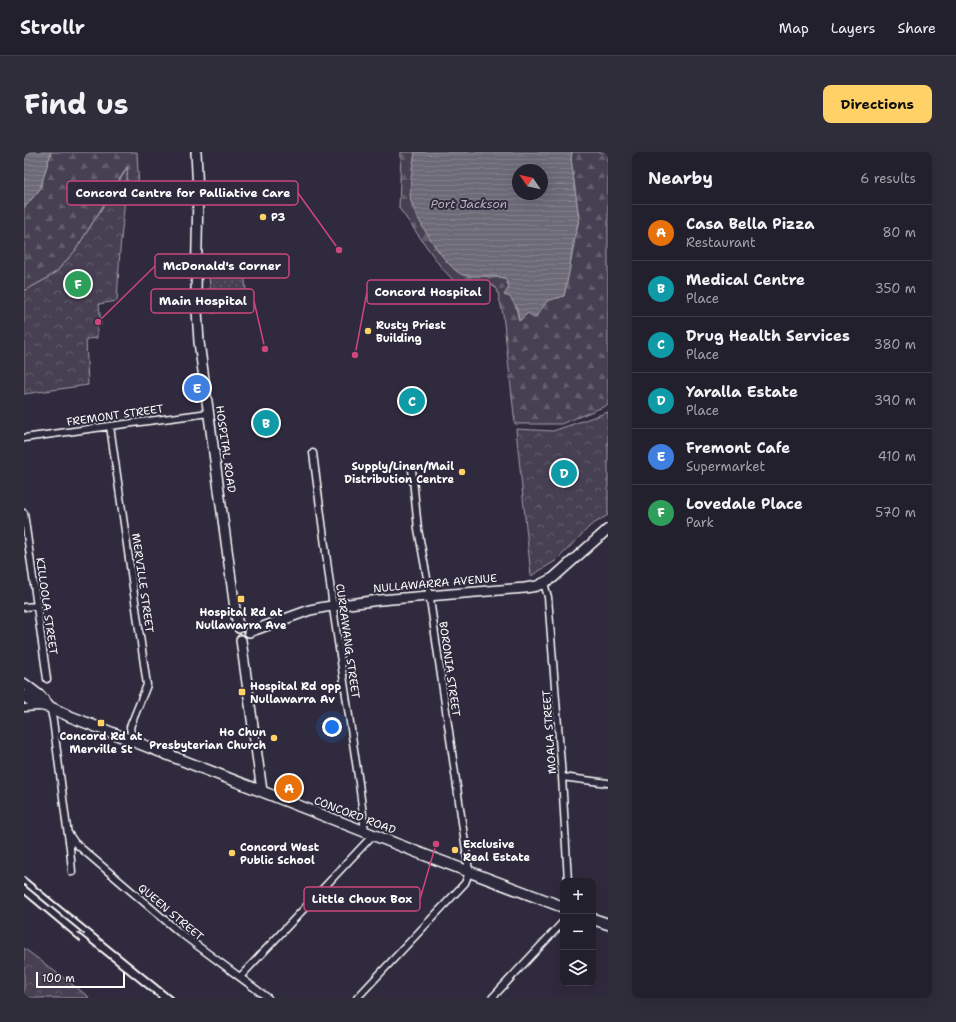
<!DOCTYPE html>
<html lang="en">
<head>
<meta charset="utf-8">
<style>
  :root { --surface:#23202e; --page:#2f2d3a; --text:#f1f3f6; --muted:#a3a3aa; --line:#403e4a; --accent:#ffd166 }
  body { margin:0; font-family:"Shantell Sans",sans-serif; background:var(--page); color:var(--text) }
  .controls { position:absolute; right:12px; bottom:12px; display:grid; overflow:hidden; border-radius:8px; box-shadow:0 4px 16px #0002 }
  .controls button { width:36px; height:36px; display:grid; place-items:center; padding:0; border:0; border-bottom:1px solid var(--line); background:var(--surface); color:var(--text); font:20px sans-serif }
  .compass { position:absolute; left:488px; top:12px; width:36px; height:36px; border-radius:50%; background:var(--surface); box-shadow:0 4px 16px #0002; rotate:304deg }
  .scale { position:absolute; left:12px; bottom:10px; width:89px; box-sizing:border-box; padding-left:4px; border:2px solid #fff; border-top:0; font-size:11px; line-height:14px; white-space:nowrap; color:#fff; -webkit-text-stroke:3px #2f2a3d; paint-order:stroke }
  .you { position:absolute; left:308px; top:575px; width:14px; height:14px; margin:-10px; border:3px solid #fff; border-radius:50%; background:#1a73e8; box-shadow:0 0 0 6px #1a73e833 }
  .badge { display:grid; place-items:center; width:26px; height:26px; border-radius:50%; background:var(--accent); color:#fff; font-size:13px; font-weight:700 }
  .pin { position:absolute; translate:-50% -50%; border:2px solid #fff; box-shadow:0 1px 4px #0006 }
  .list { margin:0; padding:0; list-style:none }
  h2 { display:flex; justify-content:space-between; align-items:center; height:52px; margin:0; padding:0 16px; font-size:17px }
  h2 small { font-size:13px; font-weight:400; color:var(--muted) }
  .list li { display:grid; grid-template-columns:26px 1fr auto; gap:12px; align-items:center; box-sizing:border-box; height:56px; padding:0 16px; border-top:1px solid var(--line) }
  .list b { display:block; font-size:15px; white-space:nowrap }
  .list p { margin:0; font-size:13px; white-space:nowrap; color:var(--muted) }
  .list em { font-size:13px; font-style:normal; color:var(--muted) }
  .icon { flex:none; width:22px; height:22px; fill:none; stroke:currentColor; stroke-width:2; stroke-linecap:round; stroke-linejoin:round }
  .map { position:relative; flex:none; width:584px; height:846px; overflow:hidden; border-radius:8px }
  header { display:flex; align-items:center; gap:24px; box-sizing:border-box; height:56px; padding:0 20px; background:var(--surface); border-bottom:1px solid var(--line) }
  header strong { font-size:19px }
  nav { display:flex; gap:22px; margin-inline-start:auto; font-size:14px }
  .intro { display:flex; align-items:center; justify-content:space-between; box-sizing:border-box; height:96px; padding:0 24px }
  h1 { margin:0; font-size:28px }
  .button { padding:10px 18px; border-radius:8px; background:var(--accent); color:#111; font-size:14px; font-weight:700 }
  main { display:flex; gap:24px; padding:0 24px }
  aside { flex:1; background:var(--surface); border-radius:8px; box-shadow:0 4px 16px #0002 }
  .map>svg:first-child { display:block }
</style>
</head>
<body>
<header>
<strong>Strollr</strong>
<nav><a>Map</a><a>Layers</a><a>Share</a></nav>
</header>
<div class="intro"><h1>Find us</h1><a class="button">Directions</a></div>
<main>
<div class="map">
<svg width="584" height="846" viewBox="0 0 584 846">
  <defs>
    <pattern id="grass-dots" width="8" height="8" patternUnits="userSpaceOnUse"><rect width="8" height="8" fill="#464152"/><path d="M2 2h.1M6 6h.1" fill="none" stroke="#625e6c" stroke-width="1.8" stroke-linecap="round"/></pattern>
    <pattern id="forest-firs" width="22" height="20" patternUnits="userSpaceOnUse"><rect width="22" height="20" fill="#464152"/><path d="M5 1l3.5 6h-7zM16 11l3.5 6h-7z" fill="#625e6c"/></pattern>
    <pattern id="park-crowns" width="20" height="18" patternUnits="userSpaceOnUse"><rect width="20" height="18" fill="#464152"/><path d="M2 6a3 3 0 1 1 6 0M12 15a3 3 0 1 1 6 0" fill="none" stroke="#625e6c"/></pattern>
    <pattern id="water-rules" width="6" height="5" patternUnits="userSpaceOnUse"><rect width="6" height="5" fill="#6d6a77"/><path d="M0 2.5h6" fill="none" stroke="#83808b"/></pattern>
  </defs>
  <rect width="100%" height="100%" fill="#2f2a3d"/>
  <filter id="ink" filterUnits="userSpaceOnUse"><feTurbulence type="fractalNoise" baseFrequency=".025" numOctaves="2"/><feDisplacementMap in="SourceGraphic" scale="8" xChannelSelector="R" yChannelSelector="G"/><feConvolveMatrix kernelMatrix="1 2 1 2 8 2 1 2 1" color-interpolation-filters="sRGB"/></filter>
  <g filter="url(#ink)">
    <path fill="url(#grass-dots)" stroke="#a2a0a8" d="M220,120L224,156L189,161L185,125Z"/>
    <path fill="url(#forest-firs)" stroke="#a2a0a8" d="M27,0H113L115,38L103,39V15L51,99L33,119L22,127L0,139V56L16,37Z
      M377,0H400L457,124L481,126L488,137L495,169L504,161L522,148L540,144L555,67L547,7L548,0H584V253L537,272H491L479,162L473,137L463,130L447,134L431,130L417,115L375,56Z"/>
    <path fill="url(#park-crowns)" stroke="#a2a0a8" d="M104,15L96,98L93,149L75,152L77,173L73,175V186L62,187L64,233L0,242V139L22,127L33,119L51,99Z
      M584,260V363L566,374L533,408L507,424L492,277L529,279Z
      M0,796L1,797L65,845L64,846H0Z"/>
    <path fill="url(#water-rules)" stroke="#a7a6ad" fill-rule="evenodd" d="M0,0H27L16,37L0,56Z
      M391,0H548L547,7L555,67L549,91L545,121L540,144L523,149L511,166L504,161L495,169L493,156L486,145L480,143L485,135L481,126C475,125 469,124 463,124C457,124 443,125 439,123C422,117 391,66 387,49C384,38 389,12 391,0ZM494,18H518V42H494Z"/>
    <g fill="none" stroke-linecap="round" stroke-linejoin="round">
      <defs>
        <path id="street" d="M86,274L123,533L106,575L108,588
          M0,286L86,274L185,261
          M289,301L310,463L335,631L341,679
          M0,361L23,527
          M520,431L524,445L538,625L544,729
          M0,455L13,454
          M24,555H26L29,568L42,669L46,696L48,720
          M0,556L14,555
          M538,625L584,631
          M44,681L51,691L155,780L244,846
          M216,825L350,682
          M333,846L441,731L443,726L445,719L403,426L394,377L388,317
          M468,846L539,770"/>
        <path id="secondary" d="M172,0L174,40L172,142L175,190L212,464L215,476
          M225,480L286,458L301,455L356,448L501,436L513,434L529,426L584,377
          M217,488L238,639"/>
        <path id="primary" d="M0,532L17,545L26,555
          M0,544L11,552L26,555L45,564L398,702L539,755
          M569,767L584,772"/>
      </defs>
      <use href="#street" stroke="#fff" stroke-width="9"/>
      <use href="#secondary" stroke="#fff" stroke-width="12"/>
      <use href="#primary" stroke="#fff" stroke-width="13"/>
      <use href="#street" stroke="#2f2a3d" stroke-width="6"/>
      <use href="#secondary" stroke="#2f2a3d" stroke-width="9"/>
      <use href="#primary" stroke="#2f2a3d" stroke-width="10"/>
      <path stroke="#fff" stroke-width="2" d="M0,725L149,846
        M0,733L60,782
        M0,742L56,789
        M54,781L135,846"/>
    </g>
  </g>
  <g fill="#ffd166" stroke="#2f2a3d" stroke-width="1.5">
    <circle cx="239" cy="65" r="4"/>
    <circle cx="344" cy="179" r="4"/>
    <circle cx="438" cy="320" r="4"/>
    <rect x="213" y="443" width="8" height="8" rx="2"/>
    <rect x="214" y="536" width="8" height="8" rx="2"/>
    <rect x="73" y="567" width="8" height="8" rx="2"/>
    <circle cx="250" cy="586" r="4"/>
    <circle cx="431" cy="698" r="4"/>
    <circle cx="208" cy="701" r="4"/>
  </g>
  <g text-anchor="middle" stroke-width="4" stroke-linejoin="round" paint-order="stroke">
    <g font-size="11" font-weight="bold" fill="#fff" stroke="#2f2a3d" text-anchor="start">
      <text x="247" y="69">P3</text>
      <text x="352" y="177">Rusty Priest<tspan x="352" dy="13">Building</tspan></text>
      <text x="430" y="318" text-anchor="end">Supply/Linen/Mail<tspan x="430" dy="13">Distribution Centre</tspan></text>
      <text x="217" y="464" text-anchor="middle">Hospital Rd at<tspan x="217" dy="13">Nullawarra Ave</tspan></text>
      <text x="226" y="538">Hospital Rd opp<tspan x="226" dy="13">Nullawarra Av</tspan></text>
      <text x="242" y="584" text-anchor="end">Ho Chun<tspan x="242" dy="13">Presbyterian Church</tspan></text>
      <text x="77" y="588" text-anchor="middle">Concord Rd at<tspan x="77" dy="13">Merville St</tspan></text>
      <text x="439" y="696">Exclusive<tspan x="439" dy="13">Real Estate</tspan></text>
      <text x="216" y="699">Concord West<tspan x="216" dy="13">Public School</tspan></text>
    </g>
    <g font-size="11" fill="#fff" stroke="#2f2a3d">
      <text transform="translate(91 263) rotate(-8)" y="4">FREMONT STREET</text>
      <text transform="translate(202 297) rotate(82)" y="4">HOSPITAL ROAD</text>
      <text transform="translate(119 431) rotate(82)" y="4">MERVILLE STREET</text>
      <text transform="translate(411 431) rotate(-5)" y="4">NULLAWARRA AVENUE</text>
      <text transform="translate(23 454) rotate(82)" y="4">KILLOOLA STREET</text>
      <text transform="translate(324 489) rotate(82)" y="4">CURRAWANG STREET</text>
      <text transform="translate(426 517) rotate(82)" y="4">BORONIA STREET</text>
      <text transform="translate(525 580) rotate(-94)" y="4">MOALA STREET</text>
      <text transform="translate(331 663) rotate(21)" y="4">CONCORD ROAD</text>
      <text transform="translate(147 760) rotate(40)" y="4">QUEEN STREET</text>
    </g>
    <g font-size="12" font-style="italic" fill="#b6b4bb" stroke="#2f2a3d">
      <text x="445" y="56">Port Jackson</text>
    </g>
  </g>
  <path fill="none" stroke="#ce467c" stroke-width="1.5" d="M315 98L274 41M74 170L131 114M331 203L343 140M241 197L230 149M412 692L396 747"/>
  <g fill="#ce467c" stroke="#2f2a3d" stroke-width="1.5">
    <circle cx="315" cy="98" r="4"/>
    <circle cx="74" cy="170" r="4"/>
    <circle cx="331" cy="203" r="4"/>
    <circle cx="241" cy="197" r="4"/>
    <circle cx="412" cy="692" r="4"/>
  </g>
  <g fill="#2f2a3d" stroke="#ce467c" stroke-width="1.5">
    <rect x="43" y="29" width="231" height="24" rx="4"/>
    <rect x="131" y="102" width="134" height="24" rx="4"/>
    <rect x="343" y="128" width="123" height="24" rx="4"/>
    <rect x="127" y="137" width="103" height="24" rx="4"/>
    <rect x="280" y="735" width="116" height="24" rx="4"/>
  </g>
  <g font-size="12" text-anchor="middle" font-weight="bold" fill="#fff">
    <text x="159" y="45">Concord Centre for Palliative Care</text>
    <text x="198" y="118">McDonald's Corner</text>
    <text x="404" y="144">Concord Hospital</text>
    <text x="179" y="153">Main Hospital</text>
    <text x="338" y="751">Little Choux Box</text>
  </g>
</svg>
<div class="controls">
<button>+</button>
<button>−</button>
<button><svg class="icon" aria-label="layers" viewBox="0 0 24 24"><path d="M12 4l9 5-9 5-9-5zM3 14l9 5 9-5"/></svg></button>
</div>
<svg class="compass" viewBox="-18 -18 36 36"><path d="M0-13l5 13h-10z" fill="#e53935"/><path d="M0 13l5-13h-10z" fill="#a3a3aa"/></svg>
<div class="scale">100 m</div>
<div class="you"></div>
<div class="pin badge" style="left:265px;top:636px;background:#e8710a">A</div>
<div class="pin badge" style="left:242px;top:271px;background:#0f9aa8">B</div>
<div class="pin badge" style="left:388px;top:249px;background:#0f9aa8">C</div>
<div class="pin badge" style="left:540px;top:321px;background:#0f9aa8">D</div>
<div class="pin badge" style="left:173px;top:236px;background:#3f7fe0">E</div>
<div class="pin badge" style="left:54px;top:132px;background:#2e9e5b">F</div>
</div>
<aside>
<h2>Nearby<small>6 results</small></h2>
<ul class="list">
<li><span class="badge" style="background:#e8710a">A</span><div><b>Casa Bella Pizza</b><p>Restaurant</p></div><em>80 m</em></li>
<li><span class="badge" style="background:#0f9aa8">B</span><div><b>Medical Centre</b><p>Place</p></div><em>350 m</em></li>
<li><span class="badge" style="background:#0f9aa8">C</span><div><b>Drug Health Services</b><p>Place</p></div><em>380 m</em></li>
<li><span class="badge" style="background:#0f9aa8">D</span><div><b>Yaralla Estate</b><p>Place</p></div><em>390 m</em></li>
<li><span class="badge" style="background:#3f7fe0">E</span><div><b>Fremont Cafe</b><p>Supermarket</p></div><em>410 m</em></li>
<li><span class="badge" style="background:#2e9e5b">F</span><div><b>Lovedale Place</b><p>Park</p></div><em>570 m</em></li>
</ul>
</aside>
</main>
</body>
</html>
